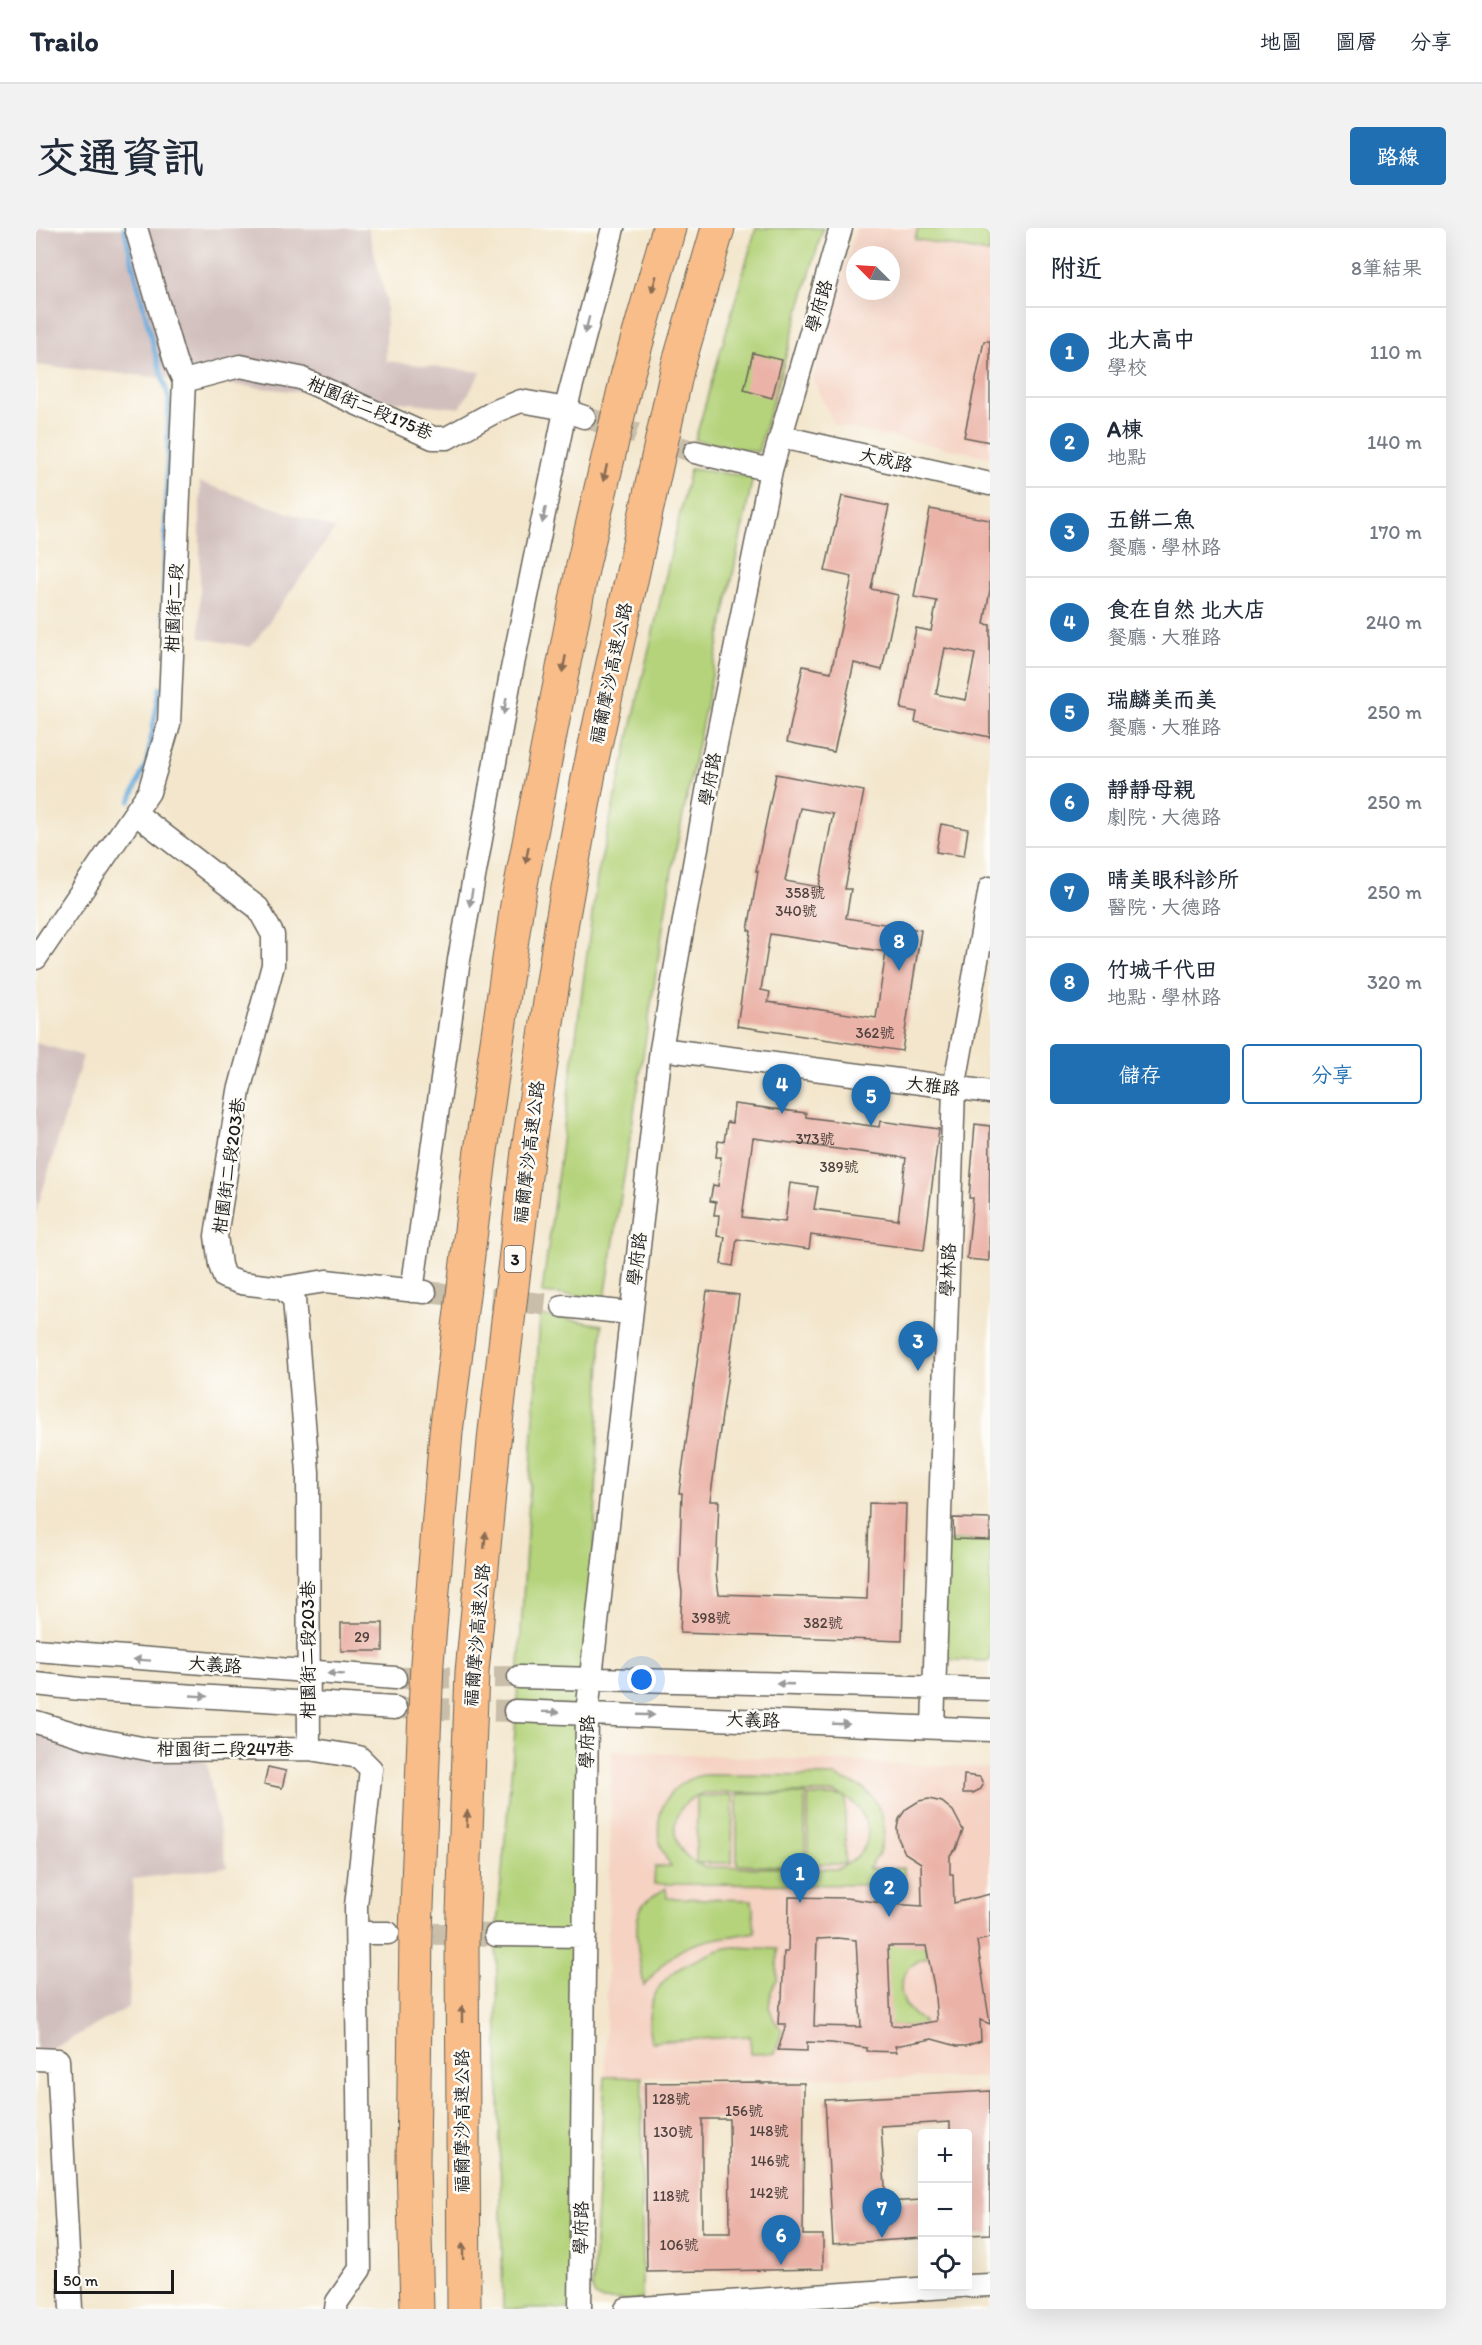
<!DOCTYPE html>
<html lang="zh-TW">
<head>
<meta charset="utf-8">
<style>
  :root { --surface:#fff; --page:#f2f2f3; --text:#1f2937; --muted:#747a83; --line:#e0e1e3; --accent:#1f6fb2 }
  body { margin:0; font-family:Itim,"LXGW WenKai TC",sans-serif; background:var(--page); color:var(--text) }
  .controls { position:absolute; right:18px; bottom:18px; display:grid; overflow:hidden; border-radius:6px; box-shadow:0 6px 24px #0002 }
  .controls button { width:54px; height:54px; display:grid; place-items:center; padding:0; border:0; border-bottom:2px solid var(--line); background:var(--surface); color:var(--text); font:30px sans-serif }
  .compass { position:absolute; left:810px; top:18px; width:54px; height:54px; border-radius:50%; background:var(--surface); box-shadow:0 6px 24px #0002; rotate:294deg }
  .scale { position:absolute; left:18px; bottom:15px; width:120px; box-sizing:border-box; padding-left:6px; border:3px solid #1c1c1c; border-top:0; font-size:16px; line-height:21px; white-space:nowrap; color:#1c1c1c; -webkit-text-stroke:4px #fdfcf7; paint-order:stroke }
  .you { position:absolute; left:606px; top:1452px; width:21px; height:21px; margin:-15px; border:4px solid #fff; border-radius:50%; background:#1a73e8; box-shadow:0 0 0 9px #1a73e833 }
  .badge { display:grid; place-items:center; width:39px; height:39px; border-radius:50%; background:var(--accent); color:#fff; font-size:20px; font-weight:700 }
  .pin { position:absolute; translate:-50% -50px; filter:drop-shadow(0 2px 3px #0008) }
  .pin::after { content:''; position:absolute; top:32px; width:21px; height:18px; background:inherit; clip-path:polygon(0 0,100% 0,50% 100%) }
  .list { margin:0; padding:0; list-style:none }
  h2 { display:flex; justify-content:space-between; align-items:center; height:78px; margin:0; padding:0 24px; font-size:26px }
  h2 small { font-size:20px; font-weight:400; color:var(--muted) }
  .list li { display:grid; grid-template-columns:39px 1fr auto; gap:18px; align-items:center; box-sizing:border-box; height:90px; padding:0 24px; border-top:2px solid var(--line) }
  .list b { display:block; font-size:22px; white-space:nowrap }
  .list p { margin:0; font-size:20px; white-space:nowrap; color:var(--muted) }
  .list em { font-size:20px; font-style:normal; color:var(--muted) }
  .actions { display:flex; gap:12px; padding:18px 24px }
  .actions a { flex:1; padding:14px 0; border:2px solid var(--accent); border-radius:6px; text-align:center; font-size:21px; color:var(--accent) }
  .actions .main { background:var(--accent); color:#fff }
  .icon { flex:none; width:33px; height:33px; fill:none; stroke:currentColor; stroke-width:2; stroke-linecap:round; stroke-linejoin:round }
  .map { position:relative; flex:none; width:954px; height:2081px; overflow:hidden; border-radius:6px }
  header { display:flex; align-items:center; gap:36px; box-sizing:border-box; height:84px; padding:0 30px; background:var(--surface); border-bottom:2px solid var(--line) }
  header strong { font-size:28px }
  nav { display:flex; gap:33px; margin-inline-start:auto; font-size:21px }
  .intro { display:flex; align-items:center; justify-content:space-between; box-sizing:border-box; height:144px; padding:0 36px }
  h1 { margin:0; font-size:42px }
  .button { padding:15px 27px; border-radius:6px; background:var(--accent); color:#fff; font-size:21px; font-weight:700 }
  main { display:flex; gap:36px; padding:0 36px }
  aside { flex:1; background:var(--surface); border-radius:6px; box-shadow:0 6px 24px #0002 }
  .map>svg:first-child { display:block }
</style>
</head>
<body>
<header>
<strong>Trailo</strong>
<nav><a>地圖</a><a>圖層</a><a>分享</a></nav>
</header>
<div class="intro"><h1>交通資訊</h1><a class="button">路線</a></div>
<main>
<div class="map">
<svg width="954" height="2081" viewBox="0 0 954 2081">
  <rect width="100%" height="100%" fill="#fdfcf7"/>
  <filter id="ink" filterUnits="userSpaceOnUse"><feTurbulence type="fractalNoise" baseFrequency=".0167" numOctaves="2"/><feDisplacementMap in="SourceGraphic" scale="12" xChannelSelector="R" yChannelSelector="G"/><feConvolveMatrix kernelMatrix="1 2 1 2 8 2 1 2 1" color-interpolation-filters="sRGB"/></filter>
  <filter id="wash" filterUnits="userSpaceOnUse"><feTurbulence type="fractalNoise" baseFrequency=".008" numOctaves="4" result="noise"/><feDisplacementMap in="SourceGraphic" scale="24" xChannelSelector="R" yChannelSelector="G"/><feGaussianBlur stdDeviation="1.35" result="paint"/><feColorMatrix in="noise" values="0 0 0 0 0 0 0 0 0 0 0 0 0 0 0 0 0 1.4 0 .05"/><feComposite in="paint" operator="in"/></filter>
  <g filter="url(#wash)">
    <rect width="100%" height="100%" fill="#f3e6cc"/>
    <path fill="#f5d2c2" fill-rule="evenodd" d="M820,0H954V229L798,197L777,151ZM819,27H855V63H819Z
      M576,1523L954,1540V1850L569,1849Z"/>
    <path fill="#d1bfbd" d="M0,0H332L350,71V133L445,144L424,180L0,137Z
      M164,254L299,301L215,419L164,410Z
      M0,815L47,828L0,985Z
      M0,1500L170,1533L191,1639L97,1651L93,1779L14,1822L0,1821Z"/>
    <path fill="#b4d37a" stroke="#68784b" stroke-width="1.5" fill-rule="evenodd" d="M720,0H787L722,224L659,212Z
      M882,0H954V25L879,11Z
      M654,241L717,249L637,636L569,1070L506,1065L561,650Z
      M504,1087L566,1097L553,1467L544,2081H467L460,1707L479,1504Z
      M954,1312V1433L917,1432L908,1427L906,1313Z
      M668,1547L799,1548L827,1560L838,1571L846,1587L848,1605L842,1628L832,1641L868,1640V1657L618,1656L619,1639L635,1638C610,1605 623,1554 668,1547ZM668,1565H799C821,1570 841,1599 827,1621C821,1631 811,1637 801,1641L669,1639L660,1635H696L697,1568H661L660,1635C629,1618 633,1574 668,1565Z
      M701,1566H769V1639L701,1637Z
      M772,1568H809V1636H772Z
      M630,1660L631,1670L716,1672L719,1704C664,1715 645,1709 608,1758C605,1738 594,1695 607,1677C612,1670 623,1665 630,1660Z
      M832,1715L890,1718L892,1729C857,1739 857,1777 887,1793V1796L871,1798L855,1797Z
      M699,1719L741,1721V1751L735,1764L733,1779L738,1792L746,1803L739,1825L715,1826L714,1808L615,1814C607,1774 622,1748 660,1732C674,1726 684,1720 699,1719Z
      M569,1849H606V2072H564L559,2068L556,2061Z"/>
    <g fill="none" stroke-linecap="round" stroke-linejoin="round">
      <path stroke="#67abdc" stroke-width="4.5" d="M88,0L117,118L133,171L127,389
        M94,573L111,533L124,460"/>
    </g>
    <g id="blocks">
      <path fill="#ebb3a8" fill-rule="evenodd" d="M948,113H954V214L928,209Z
        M717,125L746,132L736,170L708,162Z
        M806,268L853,278L835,361L862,367L846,442L818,435L798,524L751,514L767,438L795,444L816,349L789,343Z
        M894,281L954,292V362L948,396L954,397V509L879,494L881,484L865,481L880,400L895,403L901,373L878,369ZM909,420L939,426L930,472L900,466Z
        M740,546L828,563L809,661H815L810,690L885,702L866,823L701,798L715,703L712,702L722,643H720ZM764,580L797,586L783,659L749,653ZM734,706L850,724L840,790L732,774L734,764L725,762Z
        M905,596L932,601L928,628L900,624Z
        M698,876L770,885V889L843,899L844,893L903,901L888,1022L775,1007L773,1021L701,1011L697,1038L685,1036L689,1009L681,1008L683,987H678L680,974L674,973L677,957L682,958L685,929H680L682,913L688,914L691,894L696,895ZM717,910L870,930L862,992L778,981L782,959L754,955L749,994L706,989Z
        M939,896L954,898L953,1033L931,1031L937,970H933Z
        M671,1063L703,1067L674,1273H683L680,1346L683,1366L831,1371L833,1275L870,1276L866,1413L644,1405L646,1364L643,1344L646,1265H643Z
        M917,1290L954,1291V1312L918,1311Z
        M305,1395H347V1423H305Z
        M232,1539L250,1543L246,1560L228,1556Z
        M928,1547L944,1549L947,1556L945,1561L937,1565H927Z
        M893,1571L906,1574L917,1583L927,1602L920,1621L914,1627V1646H917L918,1675L954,1666V1710L941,1713L954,1796L944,1792L945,1813L930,1818H921L896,1811L859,1818L861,1824L831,1823V1820L796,1815L771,1814V1823L742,1822L750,1796H742L743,1777L746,1771L748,1724H752L753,1669L810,1670L854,1676L886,1678L885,1635L869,1625L862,1610L861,1600L863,1591L870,1581L883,1573ZM801,1710L820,1712L825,1799L778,1798L781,1711ZM852,1718H890L898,1758L901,1793L871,1798L855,1797Z
        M725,1854V1855H768L767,2007H787V2041L611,2044L609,1855ZM666,1891H693L694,2005H666Z
        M954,1863V2006L932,2007V1905H914V1894L845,1898L850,1974L886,1972V2010L797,2016L789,1872Z"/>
    </g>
  </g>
  <g filter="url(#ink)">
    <use href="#blocks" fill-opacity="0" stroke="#67635a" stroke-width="1.5"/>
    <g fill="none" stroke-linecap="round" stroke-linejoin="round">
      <path stroke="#c8bea9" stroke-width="22" stroke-dasharray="22 11" stroke-linecap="butt" d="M548,189L659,224
        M389,1064L527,1078
        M359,1450L483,1449
        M359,1480L479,1483
        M365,1705L460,1707"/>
      <defs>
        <path id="minor" d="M148,153L204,138L264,150L397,210H411L460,183L485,173L519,179L548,189
          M746,209L954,256
          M659,224L735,242
          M99,585L222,680L237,707V737L203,863L180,1008L184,1037L188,1049L205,1055L246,1060L258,1071L272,1244L273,1521
          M0,730L113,564L133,496L148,153L139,133L100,0
          M625,821L954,864
          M246,1060L290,1053L389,1064
          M376,1063L423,732L475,446L529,183L577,0
          M527,1078L594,1085
          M0,1422L359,1450
          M483,1449L954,1461
          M0,1456L44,1461L359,1480
          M479,1483L954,1502
          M0,1494L53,1510L116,1522L273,1521L323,1529L335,1541L320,1678L324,2041L301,2074L300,2081
          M897,1499L918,861L954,660
          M321,1705H352
          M460,1707L549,1708
          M0,1831L22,1832L35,2081
          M932,2058L954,2057
          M544,2081L551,1485L625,821L676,536L735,242L805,0
          M590,2081L925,2058"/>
        <path id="highway" d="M381,2081L377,1934L380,1704L391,1435L410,1204L444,930L481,677L547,337L592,145L633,0
          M428,2081L426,1712L436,1444L459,1203L492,923L526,693L553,545L642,138L682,0"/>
      </defs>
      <use href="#minor" stroke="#67635a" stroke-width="25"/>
      <use href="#highway" stroke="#67635a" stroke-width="35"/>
      <use href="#minor" stroke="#fff" stroke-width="22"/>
      <use href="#highway" stroke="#f8bd89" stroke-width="33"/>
    </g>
    <defs><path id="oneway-solid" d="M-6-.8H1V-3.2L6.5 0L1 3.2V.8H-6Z" transform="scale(1.5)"/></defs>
    <g fill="#8a6c52">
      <use href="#oneway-solid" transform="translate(618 56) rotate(106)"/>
      <use href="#oneway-solid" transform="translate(569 245) rotate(103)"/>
      <use href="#oneway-solid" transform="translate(528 436) rotate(101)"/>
      <use href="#oneway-solid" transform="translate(491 627) rotate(101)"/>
      <use href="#oneway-solid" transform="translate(449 1312) rotate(-85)"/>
      <use href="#oneway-solid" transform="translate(431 1591) rotate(-88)"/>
      <use href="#oneway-solid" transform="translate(426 1786) rotate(-90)"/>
      <use href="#oneway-solid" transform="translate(427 2023) rotate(-91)"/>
    </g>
    <g fill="#999">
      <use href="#oneway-solid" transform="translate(551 97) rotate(105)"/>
      <use href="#oneway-solid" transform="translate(508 287) rotate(102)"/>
      <use href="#oneway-solid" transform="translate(469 478) rotate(100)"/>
      <use href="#oneway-solid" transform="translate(435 670) rotate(100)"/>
      <use href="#oneway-solid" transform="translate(106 1432) rotate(-176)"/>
      <use href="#oneway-solid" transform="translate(300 1446) rotate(-177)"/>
      <use href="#oneway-solid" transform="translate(749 1456) rotate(-178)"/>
      <use href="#oneway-solid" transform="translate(163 1468) rotate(3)"/>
      <use href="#oneway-solid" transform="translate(515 1484) rotate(1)"/>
      <use href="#oneway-solid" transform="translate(610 1487) rotate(2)"/>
      <use href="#oneway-solid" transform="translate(805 1496) rotate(2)"/>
    </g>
  </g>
  <g text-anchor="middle" stroke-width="5" stroke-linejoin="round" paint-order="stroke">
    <g font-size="15" fill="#50423f">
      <text x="769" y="670">358號</text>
      <text x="760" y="688">340號</text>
      <text x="839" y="810">362號</text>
      <text x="779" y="916">373號</text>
      <text x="803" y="944">389號</text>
      <text x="675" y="1395">398號</text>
      <text x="787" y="1400">382號</text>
      <text x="326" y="1414">29</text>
      <text x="635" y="1876">128號</text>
      <text x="708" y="1888">156號</text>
      <text x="733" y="1908">148號</text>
      <text x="637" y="1909">130號</text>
      <text x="734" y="1938">146號</text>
      <text x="733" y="1970">142號</text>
      <text x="635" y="1973">118號</text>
      <text x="643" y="2022">106號</text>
    </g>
    <rect fill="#fdfcf7" stroke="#605f5e" stroke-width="1.5" x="468.5" y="1018" width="21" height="26" rx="4.5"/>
    <g font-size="16" font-weight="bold" fill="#1c1c1c">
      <text x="479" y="1037">3</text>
    </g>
    <g font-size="18" fill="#1c1c1c" stroke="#fdfcf7">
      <text transform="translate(783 78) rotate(-74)" y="6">學府路</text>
      <text transform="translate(334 180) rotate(23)" y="6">柑園街二段175巷</text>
      <text transform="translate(850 232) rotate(13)" y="6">大成路</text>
      <text transform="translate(138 380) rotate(-87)" y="6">柑園街二段</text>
      <text transform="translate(575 445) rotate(-78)" y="6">福爾摩沙高速公路</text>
      <text transform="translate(674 551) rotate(-80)" y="6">學府路</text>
      <text transform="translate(897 858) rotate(7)" y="6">大雅路</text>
      <text transform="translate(493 924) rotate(-83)" y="6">福爾摩沙高速公路</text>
      <text transform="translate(193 938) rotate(-82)" y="6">柑園街二段203巷</text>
      <text transform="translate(601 1031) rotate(-83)" y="6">學府路</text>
      <text transform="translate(912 1042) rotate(-88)" y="6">學林路</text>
      <text transform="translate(441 1407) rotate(-85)" y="6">福爾摩沙高速公路</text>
      <text transform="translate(272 1422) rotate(-90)" y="6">柑園街二段203巷</text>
      <text transform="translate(179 1437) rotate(4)" y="6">大義路</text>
      <text transform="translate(717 1492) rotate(2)" y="6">大義路</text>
      <text transform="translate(551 1514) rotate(-89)" y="6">學府路</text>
      <text x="189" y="1527">柑園街二段247巷</text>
      <text transform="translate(426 1893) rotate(-90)" y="6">福爾摩沙高速公路</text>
      <text transform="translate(545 2000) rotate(-89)" y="6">學府路</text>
    </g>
  </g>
</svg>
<div class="controls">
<button>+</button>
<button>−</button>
<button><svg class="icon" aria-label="locate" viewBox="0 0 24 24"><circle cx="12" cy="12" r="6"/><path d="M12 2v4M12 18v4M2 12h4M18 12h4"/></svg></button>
</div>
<svg class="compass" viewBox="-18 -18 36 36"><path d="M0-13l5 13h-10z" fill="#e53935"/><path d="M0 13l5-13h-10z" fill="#747a83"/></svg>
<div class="scale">50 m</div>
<div class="you"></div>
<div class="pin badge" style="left:764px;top:1675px">1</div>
<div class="pin badge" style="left:853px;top:1689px">2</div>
<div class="pin badge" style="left:882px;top:1143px">3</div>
<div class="pin badge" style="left:746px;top:886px">4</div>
<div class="pin badge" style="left:835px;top:898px">5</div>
<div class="pin badge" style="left:745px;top:2037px">6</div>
<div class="pin badge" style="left:846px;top:2010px">7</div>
<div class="pin badge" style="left:863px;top:743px">8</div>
</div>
<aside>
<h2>附近<small>8筆結果</small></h2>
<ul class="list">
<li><span class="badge">1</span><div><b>北大高中</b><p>學校</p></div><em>110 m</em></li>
<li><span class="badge">2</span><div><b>A棟</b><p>地點</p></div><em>140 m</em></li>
<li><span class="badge">3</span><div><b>五餅二魚</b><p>餐廳 · 學林路</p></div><em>170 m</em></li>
<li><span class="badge">4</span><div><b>食在自然 北大店</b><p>餐廳 · 大雅路</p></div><em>240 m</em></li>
<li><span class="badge">5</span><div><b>瑞麟美而美</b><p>餐廳 · 大雅路</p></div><em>250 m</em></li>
<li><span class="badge">6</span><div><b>靜靜母親</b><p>劇院 · 大德路</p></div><em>250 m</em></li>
<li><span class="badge">7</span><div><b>晴美眼科診所</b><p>醫院 · 大德路</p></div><em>250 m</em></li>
<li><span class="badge">8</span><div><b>竹城千代田</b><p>地點 · 學林路</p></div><em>320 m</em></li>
</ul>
<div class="actions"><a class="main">儲存</a><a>分享</a></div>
</aside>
</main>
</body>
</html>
